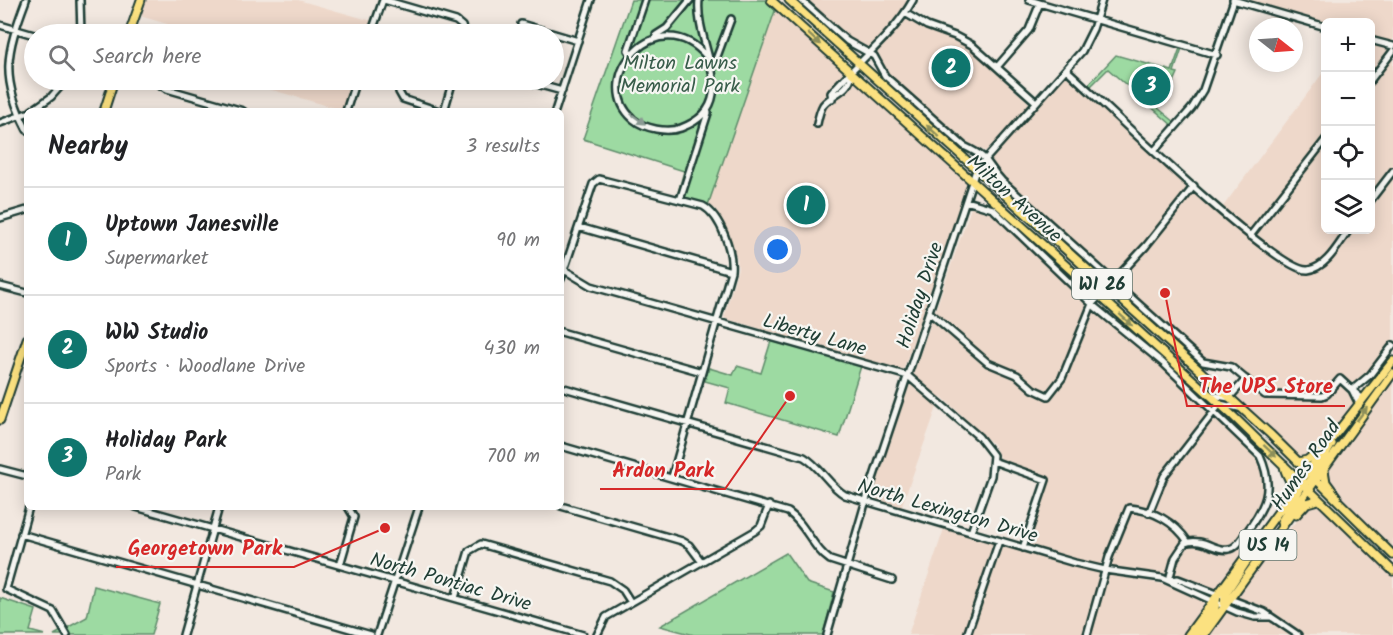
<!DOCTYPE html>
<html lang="en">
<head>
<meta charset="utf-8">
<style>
  :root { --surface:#fff; --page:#f2f2f2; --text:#202124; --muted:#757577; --line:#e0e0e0; --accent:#0f766e }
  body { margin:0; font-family:Kalam,sans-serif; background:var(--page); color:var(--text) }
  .controls { position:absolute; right:18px; top:18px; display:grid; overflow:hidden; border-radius:9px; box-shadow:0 3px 15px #0003 }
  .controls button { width:54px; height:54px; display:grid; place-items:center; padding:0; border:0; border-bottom:2px solid var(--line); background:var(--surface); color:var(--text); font:30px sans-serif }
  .compass { position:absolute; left:1249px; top:18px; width:54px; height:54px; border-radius:50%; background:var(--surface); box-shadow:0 3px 15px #0003; rotate:107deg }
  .you { position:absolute; left:778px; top:250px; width:21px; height:21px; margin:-15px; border:4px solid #fff; border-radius:50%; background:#1a73e8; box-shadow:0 0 0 9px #1a73e833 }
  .badge { display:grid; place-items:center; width:39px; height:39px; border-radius:50%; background:var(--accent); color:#fff; font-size:20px; font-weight:700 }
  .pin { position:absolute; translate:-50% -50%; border:3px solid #fff; box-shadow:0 2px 6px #0006 }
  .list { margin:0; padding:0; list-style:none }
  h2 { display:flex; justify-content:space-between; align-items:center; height:78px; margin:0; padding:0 24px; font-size:26px }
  h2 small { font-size:20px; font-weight:400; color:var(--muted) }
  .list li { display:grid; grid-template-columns:39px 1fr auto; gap:18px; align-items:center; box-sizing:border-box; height:108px; padding:0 24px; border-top:2px solid var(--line) }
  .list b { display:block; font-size:22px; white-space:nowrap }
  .list p { margin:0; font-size:20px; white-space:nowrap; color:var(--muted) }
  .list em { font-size:20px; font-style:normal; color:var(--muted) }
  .icon { flex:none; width:33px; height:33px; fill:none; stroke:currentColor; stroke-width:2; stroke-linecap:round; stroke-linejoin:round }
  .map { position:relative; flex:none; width:1393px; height:635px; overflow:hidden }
  .search { position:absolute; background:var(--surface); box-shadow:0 3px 15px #0003; left:24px; top:24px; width:540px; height:66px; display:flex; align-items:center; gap:15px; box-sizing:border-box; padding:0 21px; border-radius:33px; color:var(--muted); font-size:22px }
  .panel { position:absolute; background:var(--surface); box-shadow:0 3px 15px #0003; left:24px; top:108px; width:540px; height:402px; border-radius:9px }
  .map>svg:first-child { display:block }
</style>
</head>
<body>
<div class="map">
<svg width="1393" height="635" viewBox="0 0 1393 635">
  <rect width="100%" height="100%" fill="#f2e8e0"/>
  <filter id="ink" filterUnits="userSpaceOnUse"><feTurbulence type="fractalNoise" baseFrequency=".0167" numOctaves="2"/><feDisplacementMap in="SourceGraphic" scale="12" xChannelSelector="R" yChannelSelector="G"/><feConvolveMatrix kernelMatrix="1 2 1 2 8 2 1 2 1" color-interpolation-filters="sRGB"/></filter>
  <g filter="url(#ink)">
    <path fill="#eed8ca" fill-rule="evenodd" d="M145,0H298L372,21L368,34H164L167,24L140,16Z
      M805,0H909L901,14L924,28L964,43L1030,104L986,151L966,145L887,74L876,54L849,39Z
      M1247,0H1393V43L1371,36L1370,22L1325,23Z
      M776,8L967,181L966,193L903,370L724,318L738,268L737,258L716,210L708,205Z
      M1371,44L1393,51V341L1368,373L1347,391L1355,403L1347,415L1318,449L1309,456L1300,458L1236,399L1237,394L1249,380L1230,364L1204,360L1131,294L1122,281L1132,266L1127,262L1114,274L1097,263L1001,177L991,159L1067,75L1188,184L1189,186L1162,221L1167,225L1194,191L1219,212L1325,70L1326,230H1370ZM1247,228L1293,264L1309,268L1312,273L1304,274L1289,269L1243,233Z
      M237,80H352L342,110Z
      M972,205L989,209L1194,396L1259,458L1264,493L1262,507L1235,544L1243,550L1218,587L1212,589L1167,574L1130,569V578L1162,584L1202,598L1204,607L1184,635H908L944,529L1024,552L1049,478L1001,461L993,444L941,396L901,508L870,498Z
      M1393,379V550L1335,492L1327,481V471Z
      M1312,504L1320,506L1393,575V635H1208L1259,562Z"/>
    <path fill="#9ddaa2" stroke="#5e8c6b" stroke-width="1.5" d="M631,0H768L776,8L708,205L677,196L684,171L583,139Z
      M1180,48H1182L1174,72L1178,73L1167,97L1158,108L1176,123L1173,126L1108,69L1090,87L1088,85L1116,55L1172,71Z
      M771,341L861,366L839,437L726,403L730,388L705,381L709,368L733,375L737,366L761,373Z
      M786,553L807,583L834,592L823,635H694L660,626Z
      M94,586L160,604L151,635H54L87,617Z
      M0,598L36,610L30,631L45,635H0Z"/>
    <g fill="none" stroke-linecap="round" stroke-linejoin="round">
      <defs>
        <path id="minor" d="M26,0C6,53 0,78 27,130
          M80,0L81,34
          M384,0L456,21L462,26L465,34
          M699,0C694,46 745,104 681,128C667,133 645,129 633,119C588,78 659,0 707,57
          M801,0L847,41L874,56L885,76L964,146C993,160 983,161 1002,181L1203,362L1231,367L1265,395L1322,396L1327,394L1340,379L1352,390L1370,375L1393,345
          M1029,0L1217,55
          M1233,0L1326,27
          M905,13L927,26L955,36L972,45L1036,102
          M521,24L578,41
          M0,25L34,35
          M371,34L383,0
          M656,35L667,28L690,0
          M1370,40L1393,46
          M630,53L628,50L645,0
          M997,67L1029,30L1040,3
          M1066,69C1100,100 1276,273 1308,270C1327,268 1339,243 1349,230
          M712,70L731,19
          M152,80L167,89L243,111
          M402,80L399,92L403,99L439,111
          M522,80L562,91
          M1370,81L1393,51
          M832,99L831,93C858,61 892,37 913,0
          M31,111L51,97L66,80
          M346,111L356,80
          M444,111L453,80
          M555,111L591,0
          M0,123L27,113
          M817,124C818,119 820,110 823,105C833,93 850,91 852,73
          M1155,150L1192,108L1203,90L1234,0
          M680,200L708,113
          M966,201L993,209L1095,307L1163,363L1260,456C1275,489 1265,507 1246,533C1241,539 1237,548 1229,549C1215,552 1204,537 1185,543L1175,558L1169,580
          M1370,201L1393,171
          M0,218L27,210
          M579,227L731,271
          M1250,236L1326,139
          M561,268L591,286L908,376L979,437L993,455L991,476L971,532
          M561,279L593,184L599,179L703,206C721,216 733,252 731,271L672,477
          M0,286L27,293
          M929,312L988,363L1017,375L1033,389L1048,396L1062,378L1092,304L1146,246L1194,186
          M561,332L702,372
          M561,387L804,457C821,467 828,485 845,495L1075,563L1105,570L1162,578L1237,612L1255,617H1270
          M1212,395L1229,398L1246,379
          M1359,404L1352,390L1363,399
          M561,446L788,512C806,524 812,548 830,560L892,580
          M993,461L1046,480L1023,548
          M0,469L27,476
          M561,506L682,541L689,545L701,561
          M29,507L6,589L53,611L67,635
          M136,507L583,635
          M1149,513L1164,476L1220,404L1239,408
          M21,534L371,635
          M340,565L354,517L348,507
          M1169,580L1178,579L1264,612L1298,635
          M455,598L469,551L481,544L610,581L623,590L630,601
          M183,635L219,507
          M377,635L419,507
          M597,635L606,617L755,531L761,526L769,505
          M827,635L866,500L976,170L1082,51L1093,29L1102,0
          M967,635L999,541
          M1087,635L1109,557L1129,508C1153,510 1175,522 1188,542"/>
        <path id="major" d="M771,0L1233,416L1393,571
          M789,0L1270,434L1393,555
          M129,34L141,0
          M104,111L114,80
          M0,420L27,339
          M1298,462L1307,460L1320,450
          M1284,465C1284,475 1293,480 1291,491
          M1324,470L1326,482L1337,497
          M1310,481L1332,444
          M1296,515L1307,503L1318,500
          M1281,522L1304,482
          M1224,607L1225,594L1259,543
          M1188,635L1331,440L1393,361
          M1196,635L1215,608L1217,596
          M1204,635L1393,373"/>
      </defs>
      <use href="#minor" stroke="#1f3d34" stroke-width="10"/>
      <use href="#major" stroke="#1f3d34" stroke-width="11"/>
      <use href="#minor" stroke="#f6f6f2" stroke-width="5"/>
      <use href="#major" stroke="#fbe180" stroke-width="7"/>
    </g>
    <defs><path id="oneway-solid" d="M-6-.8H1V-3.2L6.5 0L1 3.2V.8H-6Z" transform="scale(1.5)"/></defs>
    <g fill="#8d8f5a">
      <use href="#oneway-solid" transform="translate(814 39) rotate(42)"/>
      <use href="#oneway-solid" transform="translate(933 131) rotate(-138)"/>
      <use href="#oneway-solid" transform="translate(1126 320) rotate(42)"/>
      <use href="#oneway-solid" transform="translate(1362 414) rotate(-53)"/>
      <use href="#oneway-solid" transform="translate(1270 451) rotate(43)"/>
    </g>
    <use fill="#8a9a93" href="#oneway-solid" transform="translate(638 119) rotate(37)"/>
  </g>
  <g text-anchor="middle" stroke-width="4.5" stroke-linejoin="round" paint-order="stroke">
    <g fill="#f6f6f2" stroke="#60746d" stroke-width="1.5">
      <rect x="1072" y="269" width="60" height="30" rx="4.5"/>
      <rect x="1239.5" y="530" width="57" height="30" rx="4.5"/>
    </g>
    <g font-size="18" font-weight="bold" fill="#1f3d34">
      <text x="1102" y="290">WI 26</text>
      <text x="1268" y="551">US 14</text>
    </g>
    <g font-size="20" fill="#385c4a" stroke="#f6f6f2">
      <text x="680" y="69">Milton Lawns<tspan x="680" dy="23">Memorial Park</tspan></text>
    </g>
    <g font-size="20" fill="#1f3d34" stroke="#f6f6f2">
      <text transform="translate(1015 198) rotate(42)" y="7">Milton Avenue</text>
      <text transform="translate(919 295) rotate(-72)" y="7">Holiday Drive</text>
      <text transform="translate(815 334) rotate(16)" y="7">Liberty Lane</text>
      <text transform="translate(1305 465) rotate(-55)" y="7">Humes Road</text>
      <text transform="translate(948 510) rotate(16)" y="7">North Lexington Drive</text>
      <text transform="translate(451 581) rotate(16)" y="7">North Pontiac Drive</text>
    </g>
  </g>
  <path fill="none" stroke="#d62828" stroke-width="2" d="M1165 293L1187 406H1345M790 396L725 489H600M385 528L294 567H116"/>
  <g fill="#d62828" stroke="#f6f6f2" stroke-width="2">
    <circle cx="1165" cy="293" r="6"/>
    <circle cx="790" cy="396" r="6"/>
    <circle cx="385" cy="528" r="6"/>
  </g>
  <g font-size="21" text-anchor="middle" font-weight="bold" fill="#d62828" stroke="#f6f6f2" stroke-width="4.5" stroke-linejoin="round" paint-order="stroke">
    <text x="1266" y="393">The UPS Store</text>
    <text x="663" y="477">Ardon Park</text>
    <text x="205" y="555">Georgetown Park</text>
  </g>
</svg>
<div class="controls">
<button>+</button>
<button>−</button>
<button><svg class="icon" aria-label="locate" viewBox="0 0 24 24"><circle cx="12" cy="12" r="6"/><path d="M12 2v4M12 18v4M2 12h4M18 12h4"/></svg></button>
<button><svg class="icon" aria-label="layers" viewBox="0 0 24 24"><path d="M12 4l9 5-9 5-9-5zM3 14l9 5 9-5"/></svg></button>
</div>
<svg class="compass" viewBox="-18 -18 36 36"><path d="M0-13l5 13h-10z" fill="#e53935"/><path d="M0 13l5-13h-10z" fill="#757577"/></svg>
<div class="you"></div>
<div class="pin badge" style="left:806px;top:205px">1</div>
<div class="pin badge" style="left:951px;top:68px">2</div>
<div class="pin badge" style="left:1151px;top:86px">3</div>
<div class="search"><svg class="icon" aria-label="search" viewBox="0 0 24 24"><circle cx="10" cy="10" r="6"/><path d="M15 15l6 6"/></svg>Search here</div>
<section class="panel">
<h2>Nearby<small>3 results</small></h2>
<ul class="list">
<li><span class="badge">1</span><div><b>Uptown Janesville</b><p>Supermarket</p></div><em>90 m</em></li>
<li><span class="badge">2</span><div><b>WW Studio</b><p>Sports · Woodlane Drive</p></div><em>430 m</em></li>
<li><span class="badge">3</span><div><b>Holiday Park</b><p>Park</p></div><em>700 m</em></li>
</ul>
</section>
</div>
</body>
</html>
